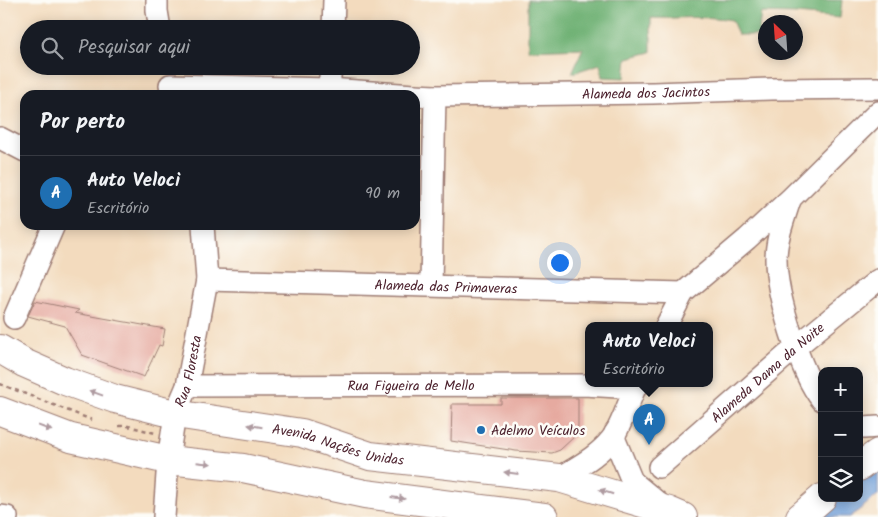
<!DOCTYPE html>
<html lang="pt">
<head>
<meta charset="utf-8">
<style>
  :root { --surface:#171b24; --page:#20242c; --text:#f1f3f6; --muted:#9ea1a6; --line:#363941; --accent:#1f6fb2 }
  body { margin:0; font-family:Kalam,sans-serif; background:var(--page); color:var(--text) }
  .controls { position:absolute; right:15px; bottom:15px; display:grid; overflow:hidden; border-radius:10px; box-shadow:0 2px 12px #0003 }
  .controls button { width:45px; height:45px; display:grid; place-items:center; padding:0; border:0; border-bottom:1px solid var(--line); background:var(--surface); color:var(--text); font:25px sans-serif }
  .compass { position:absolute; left:758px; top:15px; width:45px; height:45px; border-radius:50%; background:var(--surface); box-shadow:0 2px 12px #0003; rotate:335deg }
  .you { position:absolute; left:559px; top:262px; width:18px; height:18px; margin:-12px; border:4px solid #fff; border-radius:50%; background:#1a73e8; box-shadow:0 0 0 8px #1a73e833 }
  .badge { display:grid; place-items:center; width:32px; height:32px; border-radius:50%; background:var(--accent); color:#fff; font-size:16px; font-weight:700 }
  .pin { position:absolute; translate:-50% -41px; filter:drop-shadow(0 1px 2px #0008) }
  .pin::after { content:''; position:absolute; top:26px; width:18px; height:15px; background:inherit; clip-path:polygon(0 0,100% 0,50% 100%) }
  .popup { position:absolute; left:585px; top:322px; width:128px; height:65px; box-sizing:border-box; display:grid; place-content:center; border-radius:10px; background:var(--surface); filter:drop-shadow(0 1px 4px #0005); font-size:16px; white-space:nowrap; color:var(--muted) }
  .popup b { font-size:19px; color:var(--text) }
  .popup::after { content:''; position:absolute; left:50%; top:100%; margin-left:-10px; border:10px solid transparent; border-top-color:var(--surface) }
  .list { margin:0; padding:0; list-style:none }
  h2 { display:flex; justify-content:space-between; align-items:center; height:65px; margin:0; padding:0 20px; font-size:21px }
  h2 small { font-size:16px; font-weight:400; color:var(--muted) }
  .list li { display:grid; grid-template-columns:32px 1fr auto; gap:15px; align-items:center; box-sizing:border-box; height:75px; padding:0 20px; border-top:1px solid var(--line) }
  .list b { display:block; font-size:19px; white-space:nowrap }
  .list p { margin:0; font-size:16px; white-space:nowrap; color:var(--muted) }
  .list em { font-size:16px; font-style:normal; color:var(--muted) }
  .icon { flex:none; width:28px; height:28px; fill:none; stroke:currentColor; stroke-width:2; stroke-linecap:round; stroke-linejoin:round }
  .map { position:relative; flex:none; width:878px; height:517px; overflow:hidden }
  .search { position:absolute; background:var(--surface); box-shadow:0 2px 12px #0003; left:20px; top:20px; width:400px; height:55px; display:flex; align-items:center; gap:12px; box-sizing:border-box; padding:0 18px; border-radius:28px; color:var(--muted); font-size:19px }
  .panel { position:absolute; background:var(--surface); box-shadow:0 2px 12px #0003; left:20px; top:90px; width:400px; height:140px; border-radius:15px }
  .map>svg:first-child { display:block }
</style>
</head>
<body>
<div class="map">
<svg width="878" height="517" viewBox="0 0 878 517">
  <rect width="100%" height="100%" fill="#fdfcf7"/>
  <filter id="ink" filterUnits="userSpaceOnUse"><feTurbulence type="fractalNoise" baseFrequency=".02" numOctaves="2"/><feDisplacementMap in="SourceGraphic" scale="10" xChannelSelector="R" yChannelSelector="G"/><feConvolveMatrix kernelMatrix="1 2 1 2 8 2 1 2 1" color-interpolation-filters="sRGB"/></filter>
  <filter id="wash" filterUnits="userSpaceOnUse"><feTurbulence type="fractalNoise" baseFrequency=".0096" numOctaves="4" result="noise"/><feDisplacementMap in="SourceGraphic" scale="20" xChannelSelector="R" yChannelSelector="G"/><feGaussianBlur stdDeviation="1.12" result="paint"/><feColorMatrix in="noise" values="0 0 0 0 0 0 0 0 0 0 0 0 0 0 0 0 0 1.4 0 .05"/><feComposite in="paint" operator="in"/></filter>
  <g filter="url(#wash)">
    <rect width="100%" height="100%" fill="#f3dbbe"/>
    <path fill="#71b276" stroke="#5e6850" d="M528,0H842L840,18L797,14L761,13L758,35H738L732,20C705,15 678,19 651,18V52L627,58L625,78L603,77L600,64L572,73L583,48L528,50Z"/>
    <path fill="#6f9fd9" stroke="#5c5f82" d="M878,455V495L850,517H805L824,498H859V469Z"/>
    <g id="blocks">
      <path fill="#e6aaa0" d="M35,301L79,310L75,313L165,329L162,346L159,345L144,377L82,355L65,326L28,316Z
        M501,398H578V426L575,436L560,450L552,453L516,451L451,441L452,404H501Z"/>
    </g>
  </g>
  <g filter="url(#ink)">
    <use href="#blocks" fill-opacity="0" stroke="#9e7d74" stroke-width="1"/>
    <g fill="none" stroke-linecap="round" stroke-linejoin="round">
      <defs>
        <g id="minor">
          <path d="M157,0V11L160,29"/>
          <path d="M333,29L334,0"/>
          <path d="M170,85L329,89L414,95"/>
          <path d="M329,89L331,66"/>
          <path id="s1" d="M415,95L435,96L653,93L771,89L878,88"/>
          <path d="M0,138L25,151"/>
          <path d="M790,200C784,219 776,239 776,259C776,294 800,373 822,400"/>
          <path id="s2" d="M207,280L683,293"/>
          <path d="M431,285L435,96"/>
          <path d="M14,318L54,225"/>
          <path d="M666,326L683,293L747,239L790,199L878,112"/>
          <path id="s3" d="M187,386L584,385L635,388"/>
          <path d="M859,427L864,428L878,427"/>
          <path d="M615,433V440L632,481L662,506"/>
          <path id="s4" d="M659,467L796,347L878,280"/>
          <path d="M559,478C579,466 602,454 615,434C624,419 629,400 637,384"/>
          <path d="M0,516L7,517"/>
          <path id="s5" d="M164,517L168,460L175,414L187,386L207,280L203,225"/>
        </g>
        <g id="major">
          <path id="s6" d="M0,349L24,363L65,381L115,399L175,414L302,433L370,456L559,478L669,511L683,517"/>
          <path d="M0,411L71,438L168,460L243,468L365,494L544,517"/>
          <path d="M859,467L878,453"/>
          <path d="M800,517L822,498"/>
        </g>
      </defs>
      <use href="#minor" stroke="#9e7d74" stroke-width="24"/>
      <use href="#major" stroke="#9e7d74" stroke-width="30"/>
      <path stroke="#9e7d74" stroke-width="2.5" stroke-dasharray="4 4" stroke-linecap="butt" d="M0,384L92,420
        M119,426H128L155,433"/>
      <use href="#minor" stroke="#fff" stroke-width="21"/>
      <use href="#major" stroke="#fff" stroke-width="28"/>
    </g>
    <defs><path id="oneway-solid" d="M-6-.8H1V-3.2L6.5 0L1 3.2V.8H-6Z" transform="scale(1.25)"/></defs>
    <g fill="#ae9aa0">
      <use href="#oneway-solid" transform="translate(96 393) rotate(-160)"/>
      <use href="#oneway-solid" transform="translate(255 426) rotate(-171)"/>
      <use href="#oneway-solid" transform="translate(45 428) rotate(21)"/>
      <use href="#oneway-solid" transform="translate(204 463) rotate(6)"/>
      <use href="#oneway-solid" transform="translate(511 473) rotate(-173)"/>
      <use href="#oneway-solid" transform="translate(606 492) rotate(-163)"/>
      <use href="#oneway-solid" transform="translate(398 498) rotate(7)"/>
    </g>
  </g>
  <circle fill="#1f6fb2" stroke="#fdfcf7" stroke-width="2" cx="481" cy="430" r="5"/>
  <g text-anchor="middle" stroke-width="5" stroke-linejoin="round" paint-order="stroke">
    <g font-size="14" fill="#4a1f2b" stroke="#fdfcf7">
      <text dy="5" stroke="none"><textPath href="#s1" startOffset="231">Alameda dos Jacintos</textPath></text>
      <text dy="5" stroke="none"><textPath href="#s2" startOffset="239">Alameda das Primaveras</textPath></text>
      <text dy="5" stroke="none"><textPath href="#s5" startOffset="149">Rua Floresta</textPath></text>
      <text dy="5" stroke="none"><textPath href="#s4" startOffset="144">Alameda Dama da Noite</textPath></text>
      <text dy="5" stroke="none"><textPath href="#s3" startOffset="224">Rua Figueira de Mello</textPath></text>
      <text dy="5" stroke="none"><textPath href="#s6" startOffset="354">Avenida Nações Unidas</textPath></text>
    </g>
    <g font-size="14" fill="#4a1f2b" stroke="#fdfcf7" text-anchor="start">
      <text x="491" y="435">Adelmo Veículos</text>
    </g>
  </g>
</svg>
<div class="controls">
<button>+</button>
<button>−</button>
<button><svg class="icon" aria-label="layers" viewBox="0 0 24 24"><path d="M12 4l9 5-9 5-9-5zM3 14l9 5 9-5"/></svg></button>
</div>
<svg class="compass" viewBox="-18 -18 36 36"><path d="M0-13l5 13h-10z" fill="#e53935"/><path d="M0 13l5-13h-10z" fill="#9ea1a6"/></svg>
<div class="you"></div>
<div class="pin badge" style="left:649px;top:445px">A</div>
<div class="popup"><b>Auto Veloci</b>Escritório</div>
<div class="search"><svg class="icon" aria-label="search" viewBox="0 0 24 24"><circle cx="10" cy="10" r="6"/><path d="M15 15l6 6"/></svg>Pesquisar aqui</div>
<section class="panel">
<h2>Por perto<small></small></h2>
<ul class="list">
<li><span class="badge">A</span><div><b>Auto Veloci</b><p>Escritório</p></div><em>90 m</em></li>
</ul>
</section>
</div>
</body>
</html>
